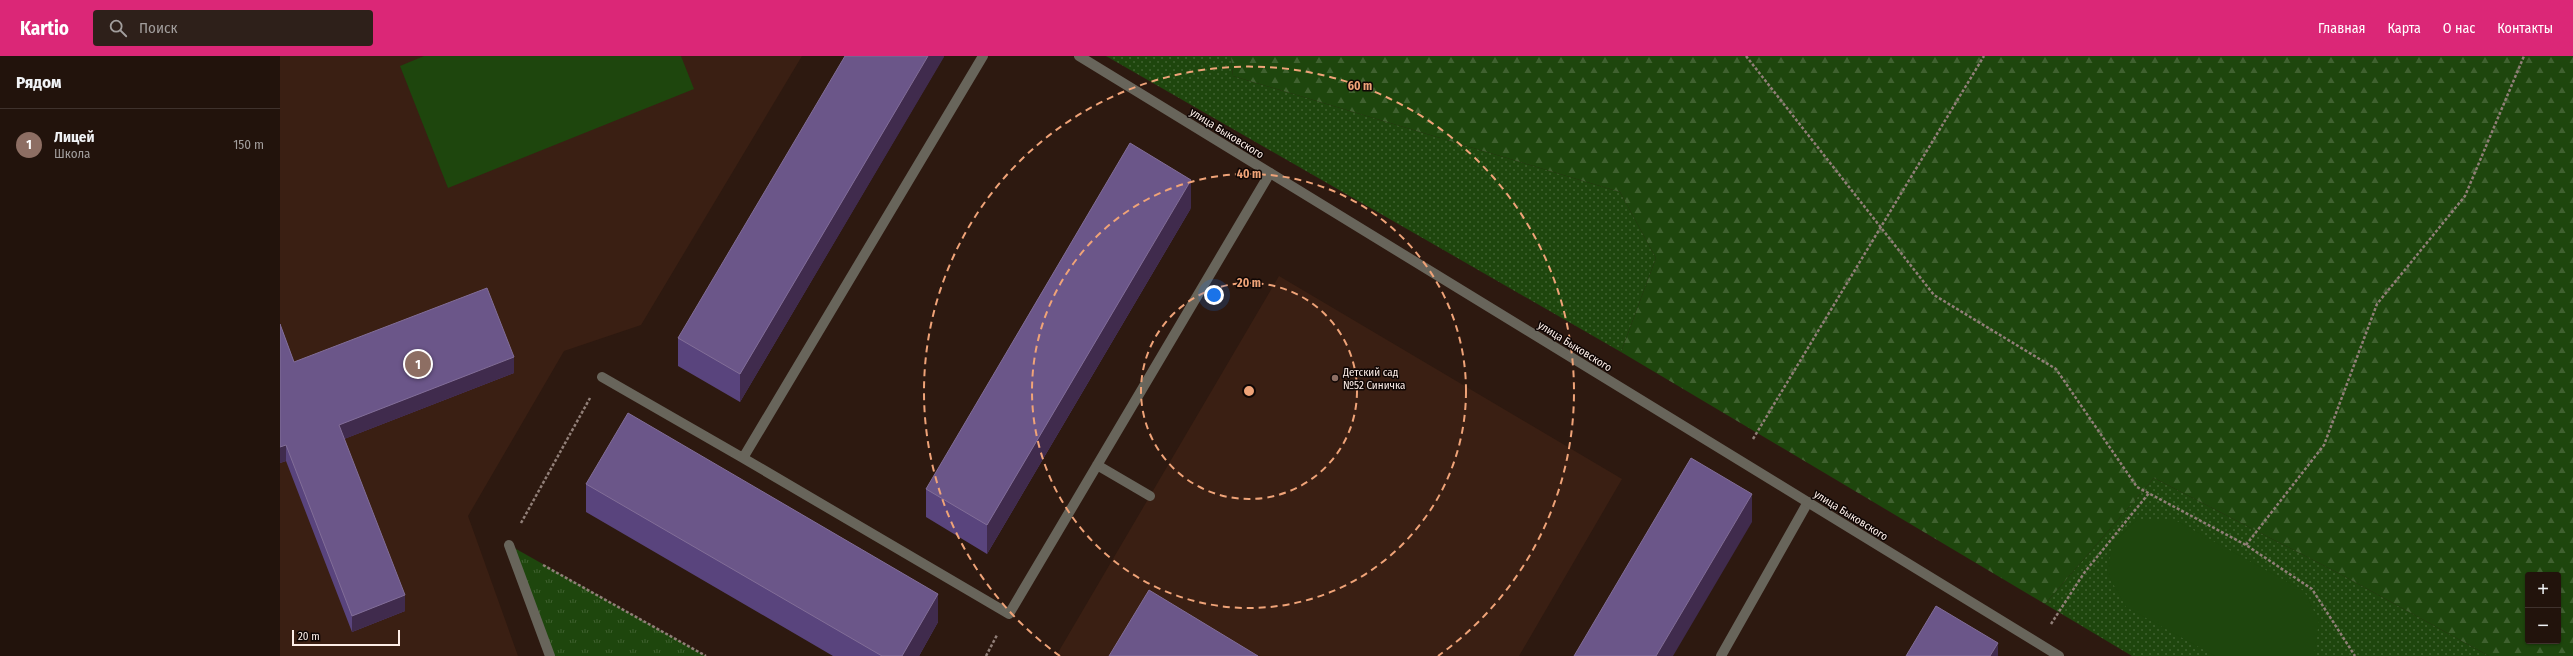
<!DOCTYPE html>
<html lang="ru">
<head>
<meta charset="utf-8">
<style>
  :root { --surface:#22130c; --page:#2e201a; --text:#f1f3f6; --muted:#a29e9d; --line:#3f322d; --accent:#db2777 }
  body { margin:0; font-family:"Fira Sans Condensed",sans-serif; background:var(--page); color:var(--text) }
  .controls { position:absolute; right:12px; bottom:12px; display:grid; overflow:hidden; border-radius:4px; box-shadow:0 1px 3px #0004 }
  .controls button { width:36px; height:36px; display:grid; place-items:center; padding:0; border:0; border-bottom:1px solid var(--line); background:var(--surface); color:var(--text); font:20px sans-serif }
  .scale { position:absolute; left:12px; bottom:10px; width:108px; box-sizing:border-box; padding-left:4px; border:2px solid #fdeee8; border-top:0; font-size:11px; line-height:14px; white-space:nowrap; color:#fdeee8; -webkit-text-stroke:3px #0f0604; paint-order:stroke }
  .you { position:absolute; left:934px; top:239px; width:14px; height:14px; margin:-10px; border:3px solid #fff; border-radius:50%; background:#1a73e8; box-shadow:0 0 0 6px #1a73e833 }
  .badge { display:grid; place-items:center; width:26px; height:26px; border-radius:50%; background:var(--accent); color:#fff; font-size:13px; font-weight:700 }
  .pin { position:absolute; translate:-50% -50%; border:2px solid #fff; box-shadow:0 1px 4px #0006 }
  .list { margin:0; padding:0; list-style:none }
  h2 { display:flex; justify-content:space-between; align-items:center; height:52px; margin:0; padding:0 16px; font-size:17px }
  h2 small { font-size:13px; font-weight:400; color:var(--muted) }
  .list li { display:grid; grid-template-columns:26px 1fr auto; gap:12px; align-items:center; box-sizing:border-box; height:72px; padding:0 16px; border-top:1px solid var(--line) }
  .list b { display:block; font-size:15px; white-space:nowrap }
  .list p { margin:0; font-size:13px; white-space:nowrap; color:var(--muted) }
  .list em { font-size:13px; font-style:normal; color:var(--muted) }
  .icon { flex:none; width:22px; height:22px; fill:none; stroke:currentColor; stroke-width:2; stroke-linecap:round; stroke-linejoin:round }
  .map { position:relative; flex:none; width:2293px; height:600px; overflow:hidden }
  header { display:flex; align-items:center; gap:24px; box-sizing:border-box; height:56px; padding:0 20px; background:var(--accent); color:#fff }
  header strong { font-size:19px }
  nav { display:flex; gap:22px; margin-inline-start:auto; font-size:14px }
  .search { width:280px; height:36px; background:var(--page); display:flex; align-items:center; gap:10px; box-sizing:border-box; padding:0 14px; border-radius:4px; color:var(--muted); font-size:15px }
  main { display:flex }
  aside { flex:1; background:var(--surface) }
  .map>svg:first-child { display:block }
</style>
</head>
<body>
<header>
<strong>Kartio</strong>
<div class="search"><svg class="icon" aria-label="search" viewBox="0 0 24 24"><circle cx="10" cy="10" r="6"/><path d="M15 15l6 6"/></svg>Поиск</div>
<nav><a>Главная</a><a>Карта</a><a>О нас</a><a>Контакты</a></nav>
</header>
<main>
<aside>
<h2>Рядом<small></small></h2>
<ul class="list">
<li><span class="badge" style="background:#8d6e63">1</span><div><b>Лицей</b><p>Школа</p></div><em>150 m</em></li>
</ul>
</aside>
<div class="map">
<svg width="2293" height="600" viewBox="0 0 2293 600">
  <defs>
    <pattern id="grass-dots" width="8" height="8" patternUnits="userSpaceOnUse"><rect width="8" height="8" fill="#1e460d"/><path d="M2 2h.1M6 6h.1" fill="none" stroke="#406130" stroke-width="1.8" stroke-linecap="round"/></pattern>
    <pattern id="forest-firs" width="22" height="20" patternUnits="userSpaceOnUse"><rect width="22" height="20" fill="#1e460d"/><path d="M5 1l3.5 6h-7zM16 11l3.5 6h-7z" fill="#406130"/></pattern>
    <pattern id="park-tufts" width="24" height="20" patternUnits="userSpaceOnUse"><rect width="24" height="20" fill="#1e460d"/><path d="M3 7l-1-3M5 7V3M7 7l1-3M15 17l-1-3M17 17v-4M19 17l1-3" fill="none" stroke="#406130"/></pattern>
  </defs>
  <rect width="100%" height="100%" fill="#2d1910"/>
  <path fill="#3a1f13" d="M0,0H522L361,269L284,295L188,460L238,600H0Z
    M999,220L1342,423L1239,600H776Z"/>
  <path fill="url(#grass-dots)" d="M826,0H951L953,20L1340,136L1376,202L1341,296Z
    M1874,422L2062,519L2209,600H1852L1765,548Z"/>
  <path fill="url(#forest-firs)" fill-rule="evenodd" d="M951,0H2293V600H2209L2062,519L1874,422L1765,548L1341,296L1376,202L1340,136L953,20ZM2248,519H2278V585H2248Z"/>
  <path fill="url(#park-tufts)" d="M229,489L426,600H270Z"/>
  <path fill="#1e460d" d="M144,0H401L414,33L168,132L120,10Z
    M1857,464H1895L2024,535L2039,565L2034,600H1935L1846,551L1827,517L1832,488Z"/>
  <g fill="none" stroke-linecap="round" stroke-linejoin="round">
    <path stroke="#917f78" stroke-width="2.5" stroke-dasharray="3 2" stroke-linecap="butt" d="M1466,0L1654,239L1776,313L1857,431L1966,489L2032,533L2075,600
      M1473,383L1704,0
      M241,467L310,342
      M1966,489L2044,389L2097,248L2185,140L2244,0
      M263,509L426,600
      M1771,568L1804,517L1869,437
      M706,600L717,579"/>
    <path stroke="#68655b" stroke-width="10" d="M703,0L463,402L729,558L990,117
      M322,321L463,402
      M817,409L870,440
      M229,489L270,600
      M1441,600L1528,446"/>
    <path stroke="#68655b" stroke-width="10" d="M799,0L1779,600"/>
  </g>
  <path fill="#59447d" d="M664,0L460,346L398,310V282Z
    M911,152L707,498L646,461V433Z
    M0,268L14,306L234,317L64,383L125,555L72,576L6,405L0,407Z
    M306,428L658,566L639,600H553L306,456Z"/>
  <path fill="#402b4d" d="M648,0H664V1L460,346V318Z
    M911,124V152L707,498V469Z
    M234,301V317L59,385V369Z
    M6,389V405L0,407V391Z
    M1472,438V466L1393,600H1376Z
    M658,538V566L639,600H622Z
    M125,539V555L72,576V560Z
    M1718,587V600H1710Z"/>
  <path fill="#6b5689" stroke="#826e98" d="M565,0H648L460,318L398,282Z
    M850,87L911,124L707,469L646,433Z
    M207,232L234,301L59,369L125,539L72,560L6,389L0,391V268L14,306Z
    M348,357L658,538L622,600H602L306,428Z
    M1411,402L1472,438L1376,600H1294Z
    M869,534L978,600H829Z
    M1656,550L1718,587L1710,600H1626Z"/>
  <g fill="none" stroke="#efa378" stroke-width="2" stroke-dasharray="7 5">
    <circle cx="969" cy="335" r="108"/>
    <circle cx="969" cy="335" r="217"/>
    <path d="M780 600A325 325 0 1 1 1158 600"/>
  </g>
  <circle fill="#8d6e63" stroke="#0f0604" stroke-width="1.5" cx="1055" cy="322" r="4"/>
  <g text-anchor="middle" stroke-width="3" stroke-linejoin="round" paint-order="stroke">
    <g font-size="11" fill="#fdeee8" stroke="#0f0604">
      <text transform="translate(947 77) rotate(32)" y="4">улица Быковского</text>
      <text transform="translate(1295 290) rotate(32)" y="4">улица Быковского</text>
      <text transform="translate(1571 459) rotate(32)" y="4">улица Быковского</text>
    </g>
    <g font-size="11" fill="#fdeee8" stroke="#0f0604" text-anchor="start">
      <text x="1063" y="320">Детский сад<tspan x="1063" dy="13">№52 Синичка</tspan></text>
    </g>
  </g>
  <circle cx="969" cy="335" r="6" fill="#efa378" stroke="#0f0604" stroke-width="2"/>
  <g font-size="12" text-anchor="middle" font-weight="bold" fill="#efa378" stroke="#0f0604" stroke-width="3" stroke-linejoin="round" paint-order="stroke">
    <text x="1080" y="34">60 m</text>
    <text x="969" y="122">40 m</text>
    <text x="969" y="231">20 m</text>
  </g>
</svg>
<div class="controls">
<button>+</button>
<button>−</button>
</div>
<div class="scale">20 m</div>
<div class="you"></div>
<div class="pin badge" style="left:138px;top:308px;background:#8d6e63">1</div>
</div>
</main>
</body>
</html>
